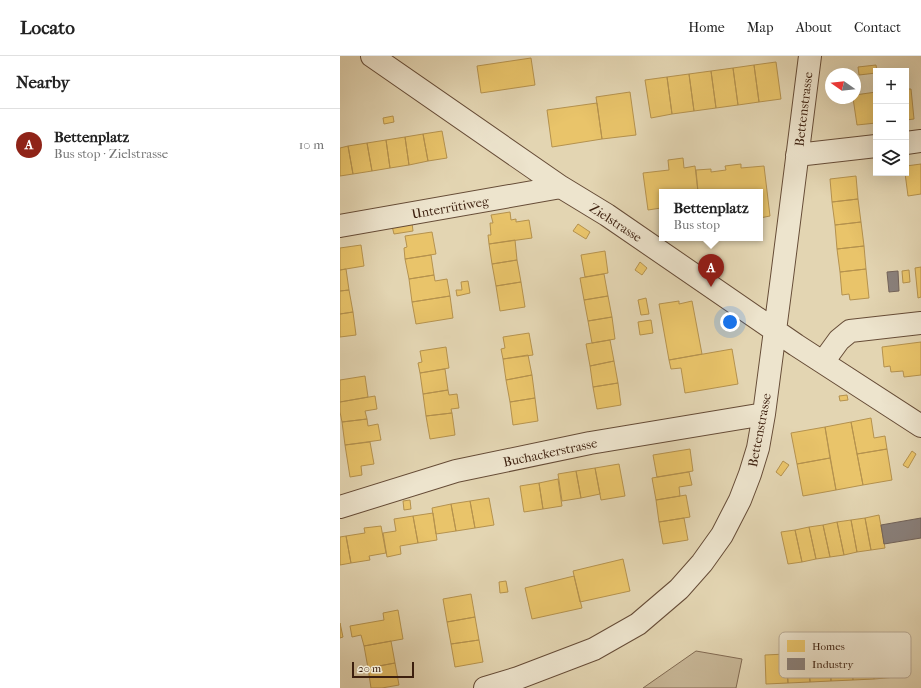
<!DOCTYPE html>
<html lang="en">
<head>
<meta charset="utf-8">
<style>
  :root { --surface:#fff; --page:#f6f6f6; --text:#222; --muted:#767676; --line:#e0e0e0; --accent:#8f2418 }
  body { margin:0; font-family:"IM FELL French Canon",serif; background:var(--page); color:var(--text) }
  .controls { position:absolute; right:12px; top:12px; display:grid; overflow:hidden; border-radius:0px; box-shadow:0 4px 16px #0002 }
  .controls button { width:36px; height:36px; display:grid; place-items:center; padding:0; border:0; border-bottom:1px solid var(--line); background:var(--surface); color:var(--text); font:20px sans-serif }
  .compass { position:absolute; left:485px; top:12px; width:36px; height:36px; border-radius:50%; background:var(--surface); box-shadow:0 4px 16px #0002; rotate:284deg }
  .scale { position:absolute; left:12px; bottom:10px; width:62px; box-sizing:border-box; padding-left:4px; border:2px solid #3c1f0e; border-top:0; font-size:11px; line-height:14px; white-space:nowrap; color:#3c1f0e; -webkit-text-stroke:3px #ede4cd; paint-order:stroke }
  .you { position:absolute; left:390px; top:266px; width:14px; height:14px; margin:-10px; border:3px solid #fff; border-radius:50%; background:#1a73e8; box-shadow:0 0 0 6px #1a73e833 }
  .badge { display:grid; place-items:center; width:26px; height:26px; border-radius:50%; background:var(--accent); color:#fff; font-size:13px; font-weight:700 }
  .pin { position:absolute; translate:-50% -33px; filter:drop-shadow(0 1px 2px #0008) }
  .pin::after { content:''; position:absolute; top:21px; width:14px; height:12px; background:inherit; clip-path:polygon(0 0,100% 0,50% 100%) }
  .popup { position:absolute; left:319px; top:133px; width:104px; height:52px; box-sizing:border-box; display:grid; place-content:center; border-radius:0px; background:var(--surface); filter:drop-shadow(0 1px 3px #0005); font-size:13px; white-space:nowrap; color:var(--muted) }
  .popup b { font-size:15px; color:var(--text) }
  .popup::after { content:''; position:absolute; left:50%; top:100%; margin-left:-8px; border:8px solid transparent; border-top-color:var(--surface) }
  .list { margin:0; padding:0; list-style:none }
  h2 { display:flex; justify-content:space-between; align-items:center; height:52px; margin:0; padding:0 16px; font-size:17px }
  h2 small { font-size:13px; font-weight:400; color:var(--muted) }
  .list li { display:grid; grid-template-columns:26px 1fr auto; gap:12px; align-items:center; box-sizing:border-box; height:72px; padding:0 16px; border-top:1px solid var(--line) }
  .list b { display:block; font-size:15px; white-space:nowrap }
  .list p { margin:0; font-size:13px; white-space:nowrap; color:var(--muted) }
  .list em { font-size:13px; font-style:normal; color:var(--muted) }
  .icon { flex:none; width:22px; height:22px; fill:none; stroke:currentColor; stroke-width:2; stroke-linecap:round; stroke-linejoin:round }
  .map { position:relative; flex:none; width:581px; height:632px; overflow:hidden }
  header { display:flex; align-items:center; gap:24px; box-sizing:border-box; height:56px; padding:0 20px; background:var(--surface); border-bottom:1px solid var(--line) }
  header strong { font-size:19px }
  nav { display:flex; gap:22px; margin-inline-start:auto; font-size:14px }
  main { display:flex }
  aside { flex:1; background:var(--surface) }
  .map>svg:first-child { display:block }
</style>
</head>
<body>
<header>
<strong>Locato</strong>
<nav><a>Home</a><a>Map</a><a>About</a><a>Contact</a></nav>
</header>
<main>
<aside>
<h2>Nearby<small></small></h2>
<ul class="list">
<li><span class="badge">A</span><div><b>Bettenplatz</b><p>Bus stop · Zielstrasse</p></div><em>10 m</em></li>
</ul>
</aside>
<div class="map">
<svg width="581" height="632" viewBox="0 0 581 632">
  <rect width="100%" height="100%" fill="#e3d5b2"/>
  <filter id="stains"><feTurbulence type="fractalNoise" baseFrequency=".005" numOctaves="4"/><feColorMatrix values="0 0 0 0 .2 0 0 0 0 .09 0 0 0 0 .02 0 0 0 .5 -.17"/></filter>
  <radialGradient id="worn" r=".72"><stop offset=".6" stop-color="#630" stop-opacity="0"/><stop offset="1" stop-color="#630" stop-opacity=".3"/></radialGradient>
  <path fill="#c7b696" stroke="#826a52" d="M356,595L402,603L396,632H303Z"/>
  <path fill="#e9c46a" stroke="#b5924e" d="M191,2L195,29L141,37L137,10Z
    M436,6L441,43L419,46L414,9Z
    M414,9L419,46L398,49L393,12Z
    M536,9L537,15H536V17L519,19L518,11Z
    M393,12L398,49L376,52L371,15Z
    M371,15L376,52L354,55L349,18Z
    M349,18L354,55L332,58L327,21Z
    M327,21L332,58L311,62L305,24Z
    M566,33H571L574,63L566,64Z
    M290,36L296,79L262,83L256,41Z
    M536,36V67L517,69L513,42H515V39Z
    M257,47L262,83L212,91L207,54Z
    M53,60L54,66L44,68L43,62Z
    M102,75L107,102L88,105L83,78Z
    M83,78L88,105L69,109L65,81Z
    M65,81L69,109L50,112L46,84Z
    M46,84L50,112L32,115L27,87Z
    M27,87L32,115L13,118L8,90Z
    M8,90L13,118L0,120V92Z
    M343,102L344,112L355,110L358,136H322V161L321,152L308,154L303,117L329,114L328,104Z
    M401,108V112L424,110L430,160L420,162V136H358L356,114L371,113V116L386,114L385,110Z
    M581,108V138L568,140L565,117H566V110Z
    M516,120L518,143L492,146L490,123Z
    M518,143L521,166L495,169L492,146Z
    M170,156L171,164L176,163V166L189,164L192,182L149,188L148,179H151L150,167H153L151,159Z
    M521,166L524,190L497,193L495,169Z
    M72,167L73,175L54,178L52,170Z
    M238,168L250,176L246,183L233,175Z
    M92,176L96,198L65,203L64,192L67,191L65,180Z
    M175,184L177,204L152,208L149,188Z
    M21,189L24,210L0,214V192Z
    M524,190L526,213L500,216L497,193Z
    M265,195L268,217L245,221L241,199Z
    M91,199L94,219L69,223L65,203Z
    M177,204L181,226L156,230L152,208Z
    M300,206L307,212L302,219L295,214Z
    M581,211V241L578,242L575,212Z
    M6,213L9,234L0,235V214Z
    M526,213L529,242L510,244L509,238L502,239L500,216Z
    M569,214L570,226L563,227L562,215Z
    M264,218L268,240L244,244L240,222Z
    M94,219L95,225L107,223L110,240L72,246L69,223Z
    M128,225L130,237L117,240L116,234H122L121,226Z
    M181,226L185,251L160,255L156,230Z
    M9,234L13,256L0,258V235Z
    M110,240L113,262L76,268L72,246Z
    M268,240L272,261L248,265L244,244Z
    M306,242L309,258L301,259L298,244Z
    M339,245V248L352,245L362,298L329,304L319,248Z
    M13,256L16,279L0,281V258Z
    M272,261L275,283L252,287L248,265Z
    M311,264L313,277L300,279L298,266Z
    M189,277L193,299L163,303L161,293L165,292L163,281Z
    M270,284L274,305L250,310L246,288Z
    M581,286V319L564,321L563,315L551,316L550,310L544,311L542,291Z
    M106,291L109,312L80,317L78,307L82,306L80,295Z
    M392,293L398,328L345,337L341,312L331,313L329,304Z
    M188,299L192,319L166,324L163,303Z
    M274,305L278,327L253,331L250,310Z
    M105,313L108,334L83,338L80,317Z
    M192,319L195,342L170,346L166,324Z
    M25,320L28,341L0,346V324Z
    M278,327L281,349L257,353L253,331Z
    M108,334L109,339L117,338L119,352L111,353L112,357L86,360L83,338Z
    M507,339L508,344L500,345L499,340Z
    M35,340L37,353L25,355L27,363L2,366L0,356V346Z
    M195,342L198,365L173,369L170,346Z
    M112,357L115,379L90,383L86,360Z
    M531,362L534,382L545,380L547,393L517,398L511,366Z
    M27,363L28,370L38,368L41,384L5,389L2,366Z
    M511,366L523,429L496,434L485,371Z
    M485,371L490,402L457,408L451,377Z
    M30,386L34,408L21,410L22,419L10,421L5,389Z
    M350,393L353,415L317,421L313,399Z
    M547,393L552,424L523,429L517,398Z
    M572,395L576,398L568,412L563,409Z
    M490,402L496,434L463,440L457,408Z
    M443,405L449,409L441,420L436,416Z
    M279,408L285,440L261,444L255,412Z
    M255,412L260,438L241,442L236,415Z
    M236,415L241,442L222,445L218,418Z
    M349,416L352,429L339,431L340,440L316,444L312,422Z
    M218,423L222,450L203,453L199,427Z
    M199,427L203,453L184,456L180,430Z
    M346,439L350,461L319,466L316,444Z
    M149,442L154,469L135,472L130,445Z
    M70,444L71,453L64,454L63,445Z
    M130,445L135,472L116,475L111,448Z
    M111,448L116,475L96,478L92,452Z
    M93,457L97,484L78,487L73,460Z
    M539,459L545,492L531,494L525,462Z
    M73,460L78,487L60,490L61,498L47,501L43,477L56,475L54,463Z
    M344,462L348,484L323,488L319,466Z
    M525,462L531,494L517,496L511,464Z
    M511,464L517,496L504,499L497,466Z
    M497,466L504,499L490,501L483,469Z
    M483,469L490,501L476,503L469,471Z
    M41,470L46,497L29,500L30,504L11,507L6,480L25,477L24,472Z
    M469,471L476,503L462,506L455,474Z
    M455,474L462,506L448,508L441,476Z
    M6,480L11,507L0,509V481Z
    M283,503L290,535L240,546L233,515Z
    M234,520L242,552L192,563L185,532Z
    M166,525L168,536L160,537L159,526Z
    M131,538L135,561L107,566L103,543Z
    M58,554L63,583L24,590L21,579L12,581L10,570L44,564L43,557Z
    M135,561L139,584L111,588L107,566Z
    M0,567L3,581L0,582Z
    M139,584L143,606L115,611L111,588Z
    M51,585L55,607L28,612L24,590Z
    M554,592L556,621L534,623L533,593Z
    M533,593L534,623L513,624L511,594Z
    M511,594L513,624L491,625L490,596Z
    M490,596L491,625L470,626L468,597Z
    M468,597L470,626L448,627L446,598Z
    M446,598L448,627L426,628L425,599Z
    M55,607L59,629L42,632H31L28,612Z"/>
  <path fill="#8a817c" stroke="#73645b" d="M558,215L559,235L549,236L547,216Z
    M581,462V482L544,488L541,469Z"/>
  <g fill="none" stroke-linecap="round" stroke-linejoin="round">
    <defs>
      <path id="minor" d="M32,0L221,131L267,159L456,289L581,370
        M566,87L581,85
        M457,99L536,90
        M0,170L221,131
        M483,306L499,284L510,275L581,267
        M0,451L116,415L250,387L424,358
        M145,632L178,622L254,593L298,568L339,533L362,507L382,479L400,444L410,418L418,392L424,358L442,221L470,0"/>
    </defs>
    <use href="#minor" stroke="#664c37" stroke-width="24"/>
    <use href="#minor" stroke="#ede4cd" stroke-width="22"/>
  </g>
  <g text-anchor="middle" stroke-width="4" stroke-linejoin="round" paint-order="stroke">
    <g font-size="13" fill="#3c1f0e" stroke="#ede4cd">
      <text transform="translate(463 53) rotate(-83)" y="5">Bettenstrasse</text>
      <text transform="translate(110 151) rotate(-10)" y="5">Unterrütiweg</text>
      <text transform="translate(276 166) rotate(33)" y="5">Zielstrasse</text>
      <text transform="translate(419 374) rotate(-79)" y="5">Bettenstrasse</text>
      <text transform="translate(210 396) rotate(-12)" y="5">Buchackerstrasse</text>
    </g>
  </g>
  <rect x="439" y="576" width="132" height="46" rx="6" fill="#ede4cd" stroke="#b8a994" stroke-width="1"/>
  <rect x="447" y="584" width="18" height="12" fill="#e9c46a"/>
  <rect x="447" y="602" width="18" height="12" fill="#8a817c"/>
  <g font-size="11" fill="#3c1f0e">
    <text x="472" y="594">Homes</text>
    <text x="472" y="612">Industry</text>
  </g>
  <rect width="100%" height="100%" filter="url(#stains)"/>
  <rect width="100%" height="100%" fill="url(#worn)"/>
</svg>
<div class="controls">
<button>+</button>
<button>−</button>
<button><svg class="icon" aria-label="layers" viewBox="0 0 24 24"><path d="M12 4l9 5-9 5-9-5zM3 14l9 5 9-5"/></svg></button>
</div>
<svg class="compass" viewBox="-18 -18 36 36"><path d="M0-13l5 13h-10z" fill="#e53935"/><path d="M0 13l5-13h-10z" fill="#767676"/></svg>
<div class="scale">20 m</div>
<div class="you"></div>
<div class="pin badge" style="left:371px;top:231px">A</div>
<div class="popup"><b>Bettenplatz</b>Bus stop</div>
</div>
</main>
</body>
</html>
